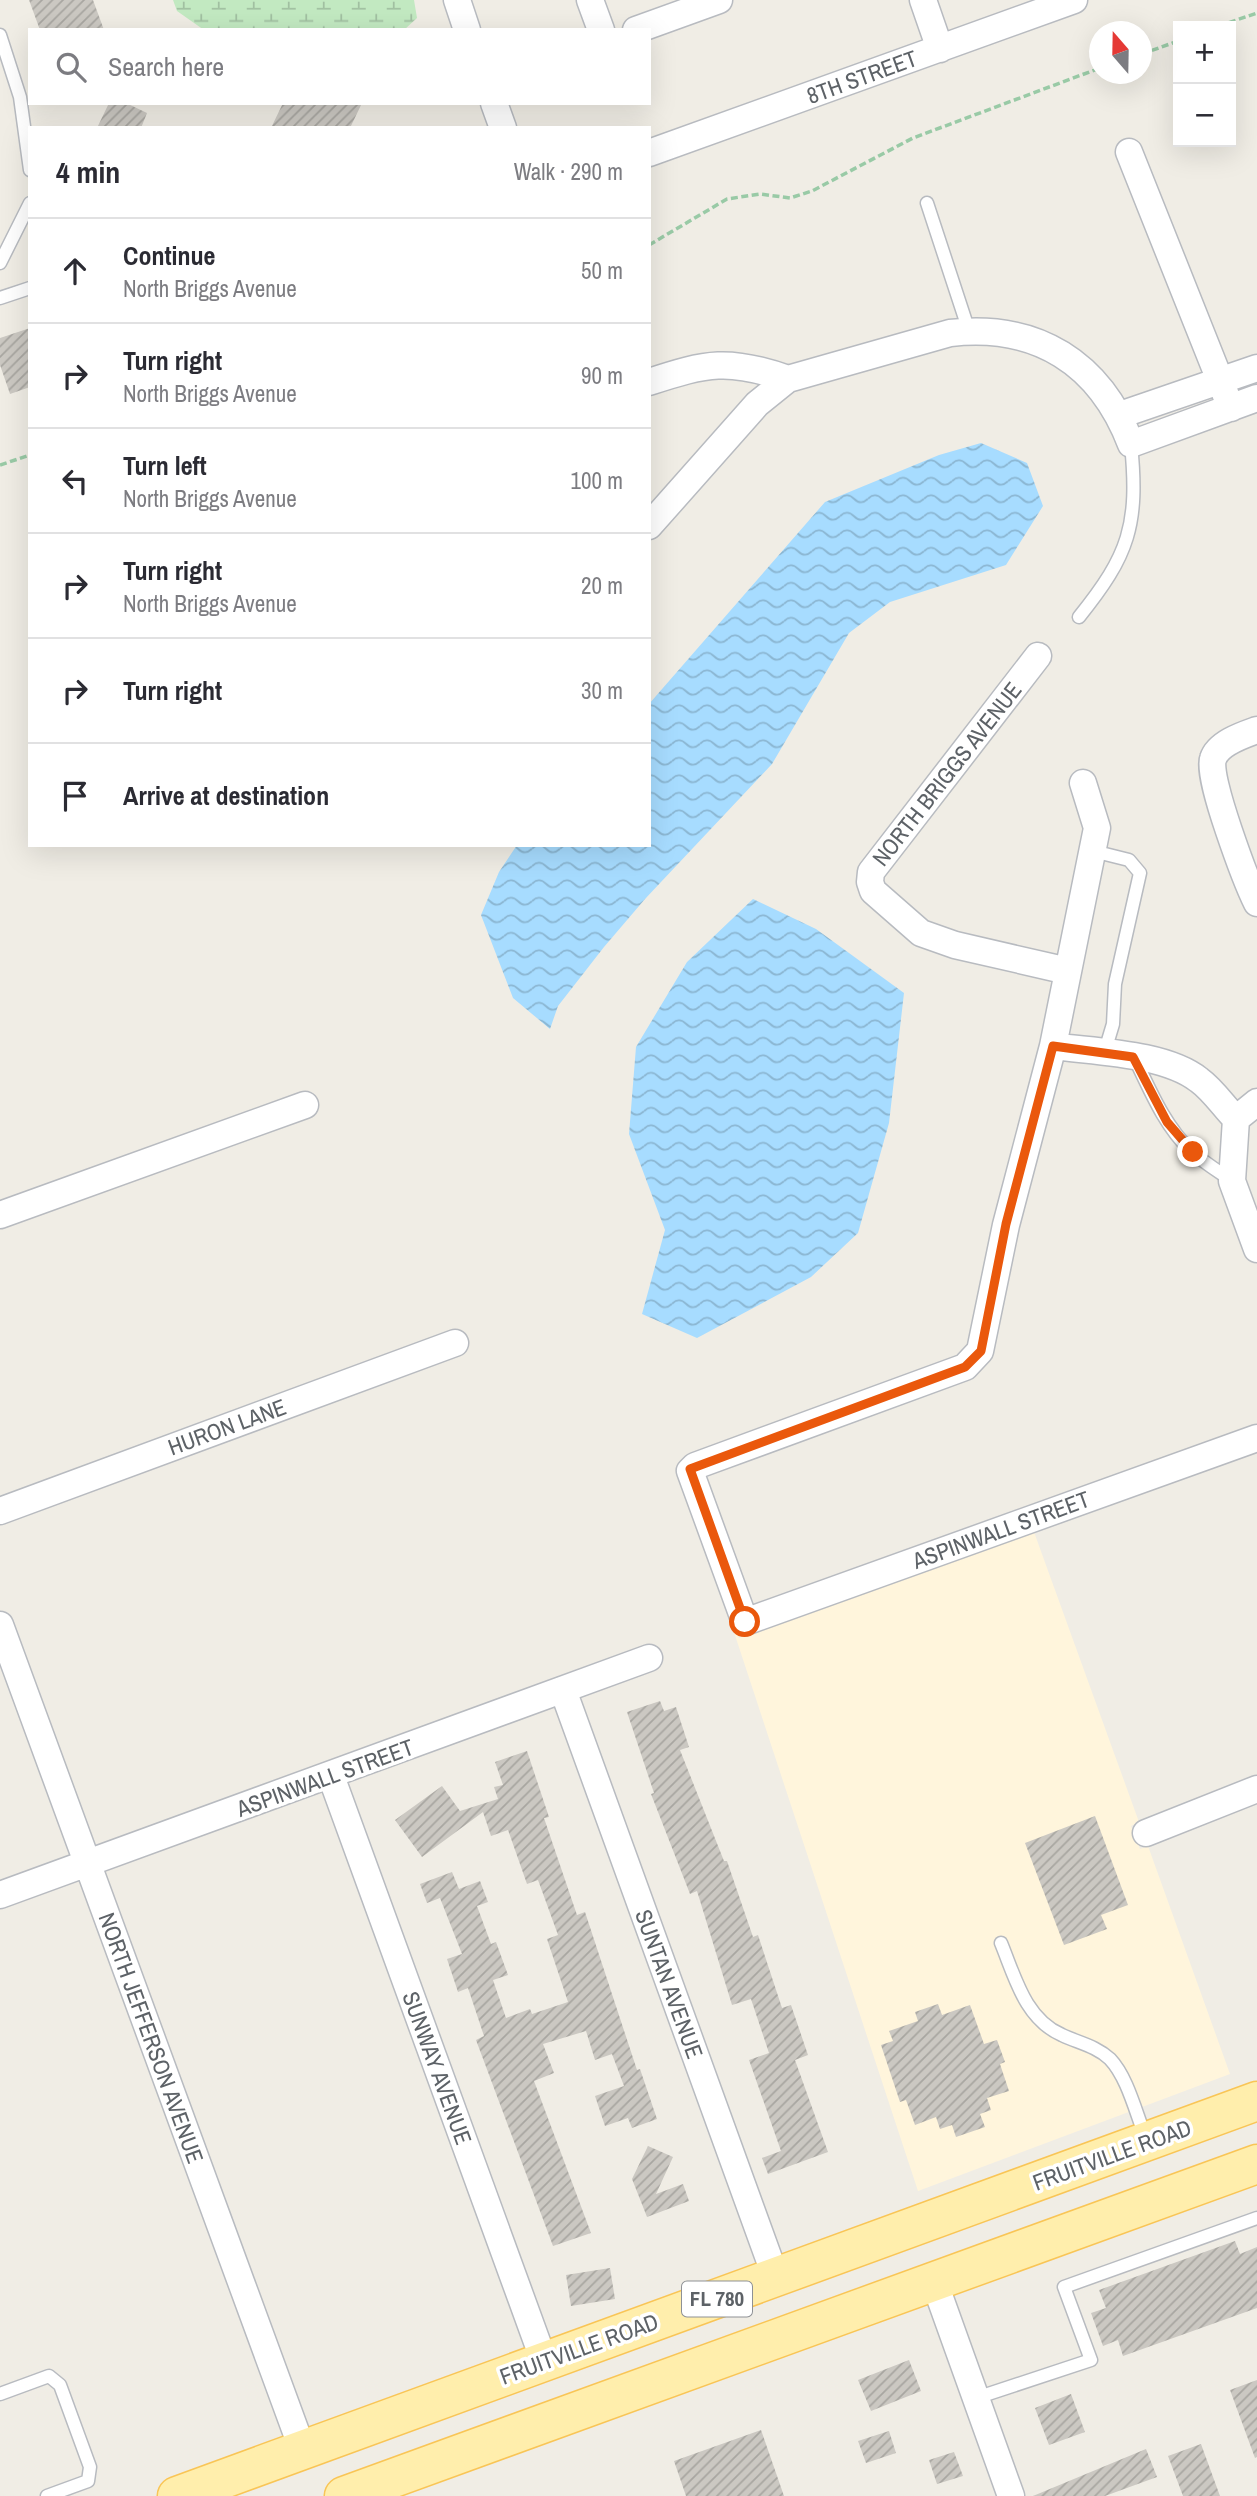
<!DOCTYPE html>
<html lang="en">
<head>
<meta charset="utf-8">
<style>
  :root { --surface:#fff; --page:#f7f7f7; --text:#2b2b33; --muted:#7c7c81; --line:#e1e1e2 }
  body { margin:0; font-family:"Archivo Narrow",sans-serif; background:var(--page); color:var(--text) }
  .controls { position:absolute; right:21px; top:21px; display:grid; overflow:hidden; border-radius:0px; box-shadow:0 7px 28px #0002 }
  .controls button { width:63px; height:63px; display:grid; place-items:center; padding:0; border:0; border-bottom:2px solid var(--line); background:var(--surface); color:var(--text); font:35px sans-serif }
  .compass { position:absolute; left:1089px; top:21px; width:63px; height:63px; border-radius:50%; background:var(--surface); box-shadow:0 7px 28px #0002; rotate:340deg }
  .stop { position:absolute; width:21px; height:21px; margin:-16px; border:5px solid #ea580c; border-radius:50%; background:#fff }
  .stop.end { background:#ea580c; border-color:#fff; box-shadow:0 2px 7px #0008 }
  .list { margin:0; padding:0; list-style:none }
  h2 { display:flex; justify-content:space-between; align-items:center; height:91px; margin:0; padding:0 28px; font-size:30px }
  h2 small { font-size:23px; font-weight:400; color:var(--muted) }
  .list li { display:grid; grid-template-columns:46px 1fr auto; gap:21px; align-items:center; box-sizing:border-box; height:105px; padding:0 28px; border-top:2px solid var(--line) }
  .list b { display:block; font-size:26px; white-space:nowrap }
  .list p { margin:0; font-size:23px; white-space:nowrap; color:var(--muted) }
  .list em { font-size:23px; font-style:normal; color:var(--muted) }
  .icon { flex:none; width:38px; height:38px; fill:none; stroke:currentColor; stroke-width:2; stroke-linecap:round; stroke-linejoin:round }
  .map { position:relative; flex:none; width:1257px; height:2496px; overflow:hidden }
  .search { position:absolute; background:var(--surface); box-shadow:0 7px 28px #0002; left:28px; top:28px; width:623px; height:77px; display:flex; align-items:center; gap:18px; box-sizing:border-box; padding:0 24px; border-radius:0px; color:var(--muted); font-size:26px }
  .panel { position:absolute; background:var(--surface); box-shadow:0 7px 28px #0002; left:28px; top:126px; width:623px; height:721px; border-radius:0px }
  .map>svg:first-child { display:block }
</style>
</head>
<body>
<div class="map">
<svg width="1257" height="2496" viewBox="0 0 1257 2496">
  <defs>
    <pattern id="wetland-marsh" width="20" height="14" patternUnits="userSpaceOnUse" patternTransform="scale(1.75)"><rect width="20" height="14" fill="#c2e9c1"/><path d="M1 5h8M5 5V1M11 12h8M15 12V8" fill="none" stroke="#a1c0a1"/></pattern>
    <pattern id="water-waves" width="16" height="10" patternUnits="userSpaceOnUse" patternTransform="scale(1.75)"><rect width="16" height="10" fill="#a7dcff"/><path d="M0 5q4-4 8 0t8 0" fill="none" stroke="#8bb6d2"/></pattern>
    <pattern id="building-hatch" width="6" height="6" patternUnits="userSpaceOnUse" patternTransform="scale(1.75)"><rect width="6" height="6" fill="#cbc8c2"/><path d="M-1 1l2-2M0 6l6-6M5 7l2-2" fill="none" stroke="#a8a6a1"/></pattern>
  </defs>
  <rect width="100%" height="100%" fill="#f0ede5"/>
  <path fill="#fff5dc" d="M1034,1532L1139,1822L1131,1826L1140,1849L1148,1846L1230,2074L918,2191L729,1617L739,1638Z"/>
  <path fill="url(#wetland-marsh)" d="M173,0H414L417,18L404,30H204L177,11Z"/>
  <path fill="url(#water-waves)" d="M981,443L1027,463L1043,506L1006,565L890,602L849,633L772,764L645,899L604,947L558,1006L550,1029L513,998L481,915L499,872L517,845H649V704L825,502L939,455Z
    M753,899L816,929L904,993L889,1123L858,1233L811,1277L697,1338L642,1314L665,1230L629,1134L636,1047L687,962Z"/>
  <path fill="url(#building-hatch)" d="M29,0H93L104,30H40Z
    M109,103H126L147,113L141,128H97Z
    M283,103H362L350,128H271Z
    M30,328V387L10,394L0,365V338Z
    M660,1701L664,1711L676,1707L689,1747L680,1750L724,1861H727L753,1937L758,1935L782,2008L791,2005L808,2055L795,2060L828,2152L768,2174L762,2158L781,2151L749,2060L769,2053L751,1999L732,2005L697,1891L690,1894L651,1794L654,1793L627,1712Z
    M527,1751L549,1817L544,1818L577,1915L585,1912L637,2070L640,2069L657,2119L632,2128L628,2118L605,2126L595,2096L624,2086L612,2054L595,2060L586,2031L543,2044L554,2073L534,2081L591,2233L553,2246L476,2040L484,2036L468,1988L458,1992L447,1959L462,1954L440,1898L427,1903L420,1884L452,1872L459,1889L480,1881L488,1902L477,1906L491,1944L496,1942L508,1975L493,1980L506,2018L530,2009L532,2014L568,2002L547,1939L558,1935L538,1880L527,1884L508,1830L491,1836L483,1812L422,1857L395,1820L442,1786L460,1811L498,1799L494,1787L503,1785L495,1762Z
    M1095,1816L1128,1905L1101,1915L1107,1929L1064,1945L1025,1843Z
    M938,2004L942,2015L970,2005L984,2044L997,2040L1005,2062L1000,2064L1009,2091L987,2098L991,2110L980,2114L985,2127L956,2137L952,2125L940,2129L936,2117L915,2125L906,2100L900,2102L881,2045L893,2041L889,2031L918,2021L915,2012Z
    M648,2146L673,2157L656,2194L683,2184L689,2201L647,2217L632,2179Z
    M1235,2241L1240,2254L1257,2247V2308L1123,2356L1118,2340L1103,2346L1091,2313L1106,2308L1099,2290Z
    M610,2268L615,2299L571,2306L566,2275Z
    M909,2360L921,2391L871,2411L858,2380Z
    M1257,2380V2457L1255,2458L1230,2390Z
    M1071,2394L1085,2432L1049,2445L1035,2408Z
    M761,2430L784,2496H686L674,2461Z
    M889,2431L896,2453L866,2463L858,2441Z
    M1201,2444L1220,2496H1183L1168,2456Z
    M1146,2449L1157,2477L1105,2496H1033Z
    M954,2452L963,2476L937,2484L929,2460Z"/>
  <g fill="none" stroke-linecap="round" stroke-linejoin="round">
    <defs>
      <path id="lane" d="M0,35L20,97L30,170
        M927,203L969,331
        M0,263L30,203
        M0,298L30,288
        M1079,617C1129,555 1139,525 1131,444
        M1093,851L1129,860L1140,873L1115,984L1113,1024L1104,1054
        M1134,1057C1150,1090 1164,1125 1191,1151C1203,1162 1218,1171 1231,1180
        M1001,1943C1015,1977 1025,2019 1062,2035C1079,2043 1096,2046 1110,2059C1128,2078 1136,2114 1146,2138
        M0,2394L49,2376L60,2385L90,2467L88,2481L47,2496
        M976,2398L1091,2360L1064,2287L1257,2218"/>
      <path id="street" d="M457,0L467,30
        M590,0L601,30
        M923,0L940,49
        M636,30L719,0
        M494,103L503,128
        M1129,152L1231,408
        M649,153L1074,0
        M649,382C707,363 729,358 788,379
        M1120,415L1257,368
        M649,526L757,404L788,379L950,333C1037,323 1100,363 1131,444L1257,398
        M1038,656L871,872L870,882L873,891L921,933L955,945L1068,971
        M1257,730C1243,735 1218,743 1213,759C1206,776 1247,883 1257,903
        M1083,783L1097,828L1053,1046L1006,1225L980,1351L965,1367L695,1466L690,1471L745,1622L1257,1438
        M1053,1046C1095,1052 1165,1053 1199,1080C1213,1090 1224,1107 1236,1119L1232,1181L1257,1249
        M1236,1119L1257,1102
        M0,1215L305,1105
        M0,1511L455,1343
        M0,1625L303,2451
        M563,1690L776,2278
        M331,1776L544,2361
        M1146,1833L1257,1789
        M0,1895L649,1658
        M935,2284L1011,2496"/>
      <path id="primary" d="M177,2496L1257,2101
        M344,2496L1257,2164"/>
    </defs>
    <use href="#lane" stroke="#b8bbc0" stroke-width="15"/>
    <use href="#street" stroke="#b8bbc0" stroke-width="29"/>
    <use href="#primary" stroke="#f9c556" stroke-width="41"/>
    <path stroke="#99caa6" stroke-width="3.5" stroke-dasharray="7 3.5" stroke-linecap="butt" d="M1219,26L1257,13
      M1142,54L1178,41
      M649,245L727,199L760,194L790,198L812,191L913,138L1100,68
      M0,465L30,455"/>
    <use href="#lane" stroke="#fff" stroke-width="12"/>
    <use href="#street" stroke="#fff" stroke-width="26"/>
    <use href="#primary" stroke="#ffeeac" stroke-width="38"/>
  </g>
  <g fill="none" stroke-linecap="round" stroke-linejoin="round">
    <path stroke="#ea580c" stroke-width="9" d="M745,1622L690,1469L965,1367L981,1351L1006,1224L1053,1046L1133,1057L1167,1122L1193,1152"/>
  </g>
  <g text-anchor="middle" stroke-width="7" stroke-linejoin="round" paint-order="stroke">
    <rect fill="#fff" stroke="#8e9195" stroke-width="2" x="682" y="2281.5" width="70" height="35" rx="5"/>
    <g font-size="21" font-weight="bold" fill="#5d6267">
      <text x="717" y="2306">FL 780</text>
    </g>
    <g font-size="23" fill="#5d6267" stroke="#fff">
      <text transform="translate(862 77) rotate(-20)" y="8">8TH STREET</text>
      <text transform="translate(947 774) rotate(-52)" y="8">NORTH BRIGGS AVENUE</text>
      <text transform="translate(227 1427) rotate(-20)" y="8">HURON LANE</text>
      <text transform="translate(1001 1530) rotate(-20)" y="8">ASPINWALL STREET</text>
      <text transform="translate(325 1778) rotate(-20)" y="8">ASPINWALL STREET</text>
      <text transform="translate(669 1984) rotate(70)" y="8">SUNTAN AVENUE</text>
      <text transform="translate(151 2038) rotate(70)" y="8">NORTH JEFFERSON AVENUE</text>
      <text transform="translate(437 2068) rotate(70)" y="8">SUNWAY AVENUE</text>
      <text transform="translate(1112 2155) rotate(-20)" y="8">FRUITVILLE ROAD</text>
      <text transform="translate(579 2349) rotate(-20)" y="8">FRUITVILLE ROAD</text>
    </g>
  </g>
</svg>
<div class="controls">
<button>+</button>
<button>−</button>
</div>
<svg class="compass" viewBox="-18 -18 36 36"><path d="M0-13l5 13h-10z" fill="#e53935"/><path d="M0 13l5-13h-10z" fill="#7c7c81"/></svg>
<div class="stop" style="left:745px;top:1622px"></div>
<div class="stop end" style="left:1193px;top:1152px"></div>
<div class="search"><svg class="icon" aria-label="search" viewBox="0 0 24 24"><circle cx="10" cy="10" r="6"/><path d="M15 15l6 6"/></svg>Search here</div>
<section class="panel">
<h2>4 min<small>Walk · 290 m</small></h2>
<ul class="list">
<li><svg class="icon" aria-label="ahead" viewBox="0 0 24 24"><path d="M12 20V5M6 11l6-6 6 6"/></svg><div><b>Continue</b><p>North Briggs Avenue</p></div><em>50 m</em></li>
<li><svg class="icon" aria-label="right" viewBox="0 0 24 24"><path d="M7 20v-9h11M14 6l5 5-5 5"/></svg><div><b>Turn right</b><p>North Briggs Avenue</p></div><em>90 m</em></li>
<li><svg class="icon" aria-label="left" viewBox="0 0 24 24"><path d="M17 20v-9H6M10 6l-5 5 5 5"/></svg><div><b>Turn left</b><p>North Briggs Avenue</p></div><em>100 m</em></li>
<li><svg class="icon" aria-label="right" viewBox="0 0 24 24"><path d="M7 20v-9h11M14 6l5 5-5 5"/></svg><div><b>Turn right</b><p>North Briggs Avenue</p></div><em>20 m</em></li>
<li><svg class="icon" aria-label="right" viewBox="0 0 24 24"><path d="M7 20v-9h11M14 6l5 5-5 5"/></svg><div><b>Turn right</b></div><em>30 m</em></li>
<li><svg class="icon" aria-label="arrive" viewBox="0 0 24 24"><path d="M6 21V4h12l-3 4 3 4H6"/></svg><div><b>Arrive at destination</b></div></li>
</ul>
</section>
</div>
</body>
</html>
